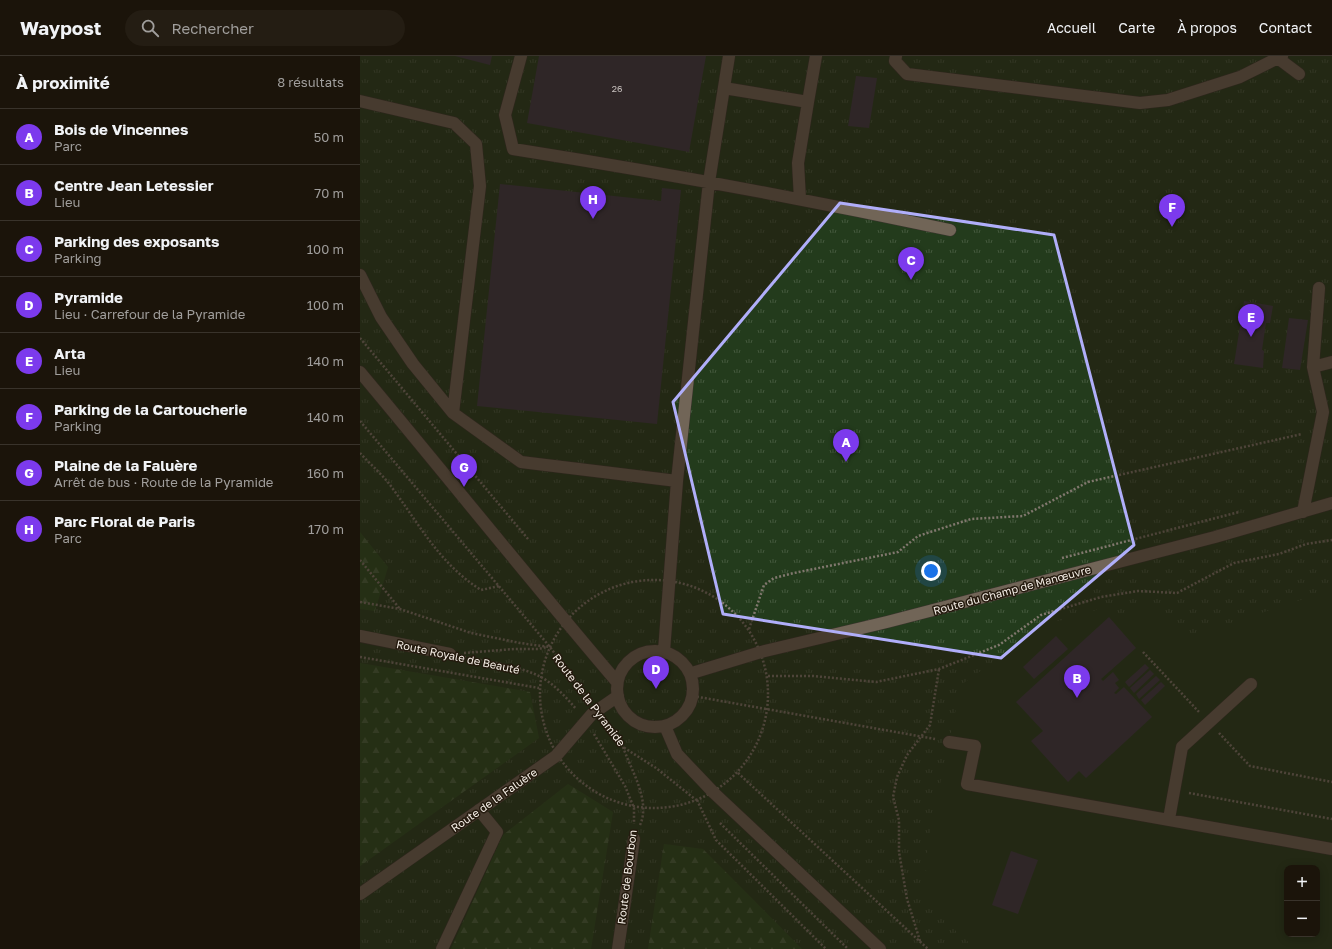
<!DOCTYPE html>
<html lang="fr">
<head>
<meta charset="utf-8">
<style>
  :root { --surface:#1b140a; --page:#241d13; --text:#f1f3f6; --muted:#a09e9c; --line:#39332b; --accent:#7c3aed }
  body { margin:0; font-family:"Golos Text",sans-serif; background:var(--page); color:var(--text) }
  .controls { position:absolute; right:12px; bottom:12px; display:grid; overflow:hidden; border-radius:8px; box-shadow:0 2px 10px #0003 }
  .controls button { width:36px; height:36px; display:grid; place-items:center; padding:0; border:0; border-bottom:1px solid var(--line); background:var(--surface); color:var(--text); font:20px sans-serif }
  .you { position:absolute; left:571px; top:515px; width:14px; height:14px; margin:-10px; border:3px solid #fff; border-radius:50%; background:#1a73e8; box-shadow:0 0 0 6px #1a73e833 }
  .badge { display:grid; place-items:center; width:26px; height:26px; border-radius:50%; background:var(--accent); color:#fff; font-size:13px; font-weight:700 }
  .pin { position:absolute; translate:-50% -33px; filter:drop-shadow(0 1px 2px #0008) }
  .pin::after { content:''; position:absolute; top:21px; width:14px; height:12px; background:inherit; clip-path:polygon(0 0,100% 0,50% 100%) }
  .list { margin:0; padding:0; list-style:none }
  h2 { display:flex; justify-content:space-between; align-items:center; height:52px; margin:0; padding:0 16px; font-size:17px }
  h2 small { font-size:13px; font-weight:400; color:var(--muted) }
  .list li { display:grid; grid-template-columns:26px 1fr auto; gap:12px; align-items:center; box-sizing:border-box; height:56px; padding:0 16px; border-top:1px solid var(--line) }
  .list b { display:block; font-size:15px; white-space:nowrap }
  .list p { margin:0; font-size:13px; white-space:nowrap; color:var(--muted) }
  .list em { font-size:13px; font-style:normal; color:var(--muted) }
  .icon { flex:none; width:22px; height:22px; fill:none; stroke:currentColor; stroke-width:2; stroke-linecap:round; stroke-linejoin:round }
  .map { position:relative; flex:none; width:972px; height:893px; overflow:hidden }
  header { display:flex; align-items:center; gap:24px; box-sizing:border-box; height:56px; padding:0 20px; background:var(--surface); border-bottom:1px solid var(--line) }
  header strong { font-size:19px }
  nav { display:flex; gap:22px; margin-inline-start:auto; font-size:14px }
  .search { width:280px; height:36px; background:var(--page); display:flex; align-items:center; gap:10px; box-sizing:border-box; padding:0 14px; border-radius:22px; color:var(--muted); font-size:15px }
  main { display:flex }
  aside { flex:1; background:var(--surface) }
  .map>svg:first-child { display:block }
</style>
</head>
<body>
<header>
<strong>Waypost</strong>
<div class="search"><svg class="icon" aria-label="search" viewBox="0 0 24 24"><circle cx="10" cy="10" r="6"/><path d="M15 15l6 6"/></svg>Rechercher</div>
<nav><a>Accueil</a><a>Carte</a><a>À propos</a><a>Contact</a></nav>
</header>
<main>
<aside>
<h2>À proximité<small>8 résultats</small></h2>
<ul class="list">
<li><span class="badge">A</span><div><b>Bois de Vincennes</b><p>Parc</p></div><em>50 m</em></li>
<li><span class="badge">B</span><div><b>Centre Jean Letessier</b><p>Lieu</p></div><em>70 m</em></li>
<li><span class="badge">C</span><div><b>Parking des exposants</b><p>Parking</p></div><em>100 m</em></li>
<li><span class="badge">D</span><div><b>Pyramide</b><p>Lieu · Carrefour de la Pyramide</p></div><em>100 m</em></li>
<li><span class="badge">E</span><div><b>Arta</b><p>Lieu</p></div><em>140 m</em></li>
<li><span class="badge">F</span><div><b>Parking de la Cartoucherie</b><p>Parking</p></div><em>140 m</em></li>
<li><span class="badge">G</span><div><b>Plaine de la Faluère</b><p>Arrêt de bus · Route de la Pyramide</p></div><em>160 m</em></li>
<li><span class="badge">H</span><div><b>Parc Floral de Paris</b><p>Parc</p></div><em>170 m</em></li>
</ul>
</aside>
<div class="map">
<svg width="972" height="893" viewBox="0 0 972 893">
  <defs>
    <pattern id="grass-tufts" width="24" height="20" patternUnits="userSpaceOnUse"><rect width="24" height="20" fill="#233b1c"/><path d="M3 7l-1-3M5 7V3M7 7l1-3M15 17l-1-3M17 17v-4M19 17l1-3" fill="none" stroke="#44583d"/></pattern>
    <pattern id="forest-firs" width="22" height="20" patternUnits="userSpaceOnUse"><rect width="22" height="20" fill="#274b1d"/><path d="M5 1l3.5 6h-7zM16 11l3.5 6h-7z" fill="#47653e"/></pattern>
  </defs>
  <rect width="100%" height="100%" fill="#241a0e"/>
  <path fill="url(#grass-tufts)" fill-rule="evenodd" d="M0,0H972V893H0ZM927,812H957V878H927Z"/>
  <path fill="url(#forest-firs)" d="M0,476L28,511L15,555L0,553Z
    M0,607L170,636L179,682L0,810Z
    M208,728L253,756L231,893H91L143,779Z
    M304,788L343,793L442,893H288Z"/>
  <path fill="#233b1c" fill-rule="evenodd" d="M574,0H701L628,4L599,10Z
    M972,538V893H616L564,846L568,786L601,629L687,567L724,560L747,548L763,562L790,542L825,582L950,541ZM927,812H957V878H927Z"/>
  <path fill="#3c3746" d="M95,0H132L130,9Z
    M179,0H346L329,96L167,67Z
    M496,20L517,22L509,72L488,70Z
    M140,128L301,145L302,132L321,134L297,368L117,350Z
    M884,245L913,250L910,267H906L902,294L904,295L903,312L874,308Z
    M929,262L948,264L940,314L922,312Z
    M749,561L776,592L741,623L743,625L753,616L759,624L755,627L759,632L754,637L756,638L764,631L792,661L726,722L719,715L708,726L671,685L683,675L656,646Z
    M696,580L708,593L674,623L663,611Z
    M785,608L789,612L769,631L765,626Z
    M790,614L794,618L774,637L770,632Z
    M796,620L800,624L779,643L776,638Z
    M801,626L805,630L785,649L781,644Z
    M651,795L678,804L658,858L632,849Z"/>
  <g fill="none" stroke-linecap="round" stroke-linejoin="round">
    <defs>
      <path id="minor" d="M161,0L145,59L153,93C299,116 445,143 590,174
        M536,0L535,5L547,18L780,47L808,44L880,21L922,0
        M919,3L939,18
        M364,32L448,46L456,0
        M0,45L94,67L116,88L120,130L93,357
        M440,143L438,107L448,46
        M0,219L21,261L53,308L93,357L161,406L317,425L349,126L369,0
        M953,311L972,306
        M0,316C86,419 170,524 257,626
        M943,456L963,356L953,311L959,232
        M0,580L90,598
        M257 633a38 38 0 1 1 76 0a38 38 0 1 1-76 0Z
        M304,595L317,425
        M332,617L401,596L527,566L855,481L972,447
        M305,670L317,698L354,737L520,893
        M589,686L615,690L607,728L972,793
        M809,763L822,691L891,628
        M0,838L196,700L232,658L258,640
        M82,893L137,776L119,754
        M258,893L274,783"/>
    </defs>
    <use href="#minor" stroke="#3b342e" stroke-width="13"/>
    <path stroke="#81786e" stroke-width="2.5" stroke-dasharray="2 2" stroke-linecap="butt" d="M0,282L168,483
      M0,365L190,591L228,643
      M0,397C11,409 24,420 33,433C61,471 80,508 121,534L139,530
      M702,502L879,456
      M0,504L40,553
      M180 638a114 114 0 1 1 228 0a114 114 0 1 1-228 0Z
      M0,546L40,553L111,577L160,587L189,591
      M389,573L404,529L414,522L434,517L538,496L558,480L611,463L663,460L728,426L942,378
      M783,596L839,656
      M104,597L154,593H178L187,591
      M0,601L179,632
      M104,601C129,606 156,609 179,620C193,627 206,641 216,653
      M408,620H453L516,626L579,613L639,589L681,559L741,541L778,535L817,537L874,507L919,498L946,488L972,484
      M333,640L575,683
      M245,666L263,691L296,712L336,744
      M859,677L890,710L972,726
      M234,678L265,730L274,752V768
      M263,691C271,714 291,745 280,769
      M378,717L568,893
      M829,737L972,763
      M337,744L356,784L466,893
      M360,767L488,893
      M560,885L547,843L539,796V764L533,741L537,721L547,699L570,669L579,613"/>
    <use href="#minor" stroke="#716557" stroke-width="12"/>
  </g>
  <path d="M0 0H972V893H0ZM480,147L694,179L774,489L641,602L363,558L313,346Z" fill="#241a0e" fill-opacity=".55" fill-rule="evenodd"/>
  <path fill="none" stroke="#b0aefa" stroke-width="3" stroke-linejoin="round" d="M480,147L694,179L774,489L641,602L363,558L313,346Z"/>
  <g text-anchor="middle" stroke-width="3" stroke-linejoin="round" paint-order="stroke">
    <g font-size="9" fill="#c7c0be">
      <text x="257" y="36">26</text>
    </g>
    <g font-size="11" fill="#f5eee6" stroke="#241a0e">
      <text transform="translate(652 534) rotate(-15)" y="4">Route du Champ de Manœuvre</text>
      <text transform="translate(98 601) rotate(12)" y="4">Route Royale de Beauté</text>
      <text transform="translate(229 644) rotate(53)" y="4">Route de la Pyramide</text>
      <text transform="translate(134 744) rotate(-35)" y="4">Route de la Faluère</text>
      <text transform="translate(267 821) rotate(-83)" y="4">Route de Bourbon</text>
    </g>
  </g>
</svg>
<div class="controls">
<button>+</button>
<button>−</button>
</div>
<div class="you"></div>
<div class="pin badge" style="left:486px;top:406px">A</div>
<div class="pin badge" style="left:717px;top:642px">B</div>
<div class="pin badge" style="left:551px;top:224px">C</div>
<div class="pin badge" style="left:296px;top:633px">D</div>
<div class="pin badge" style="left:891px;top:281px">E</div>
<div class="pin badge" style="left:812px;top:171px">F</div>
<div class="pin badge" style="left:104px;top:431px">G</div>
<div class="pin badge" style="left:233px;top:163px">H</div>
</div>
</main>
</body>
</html>
